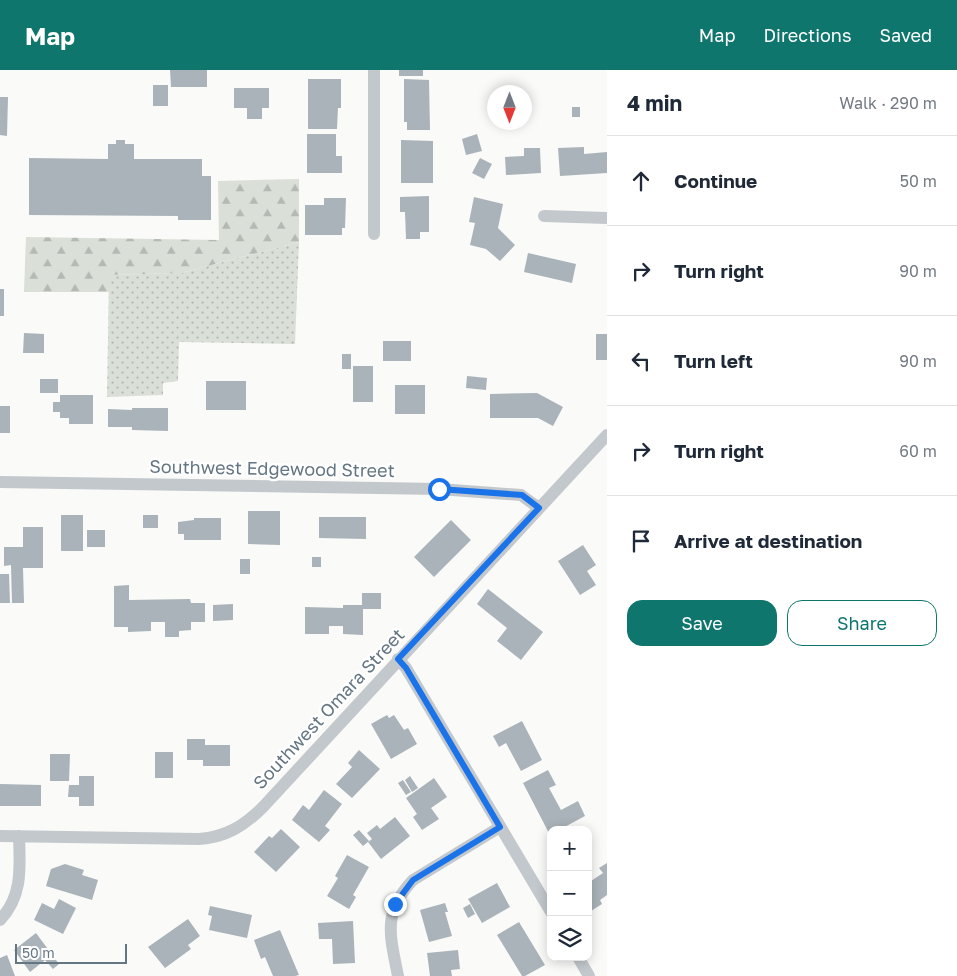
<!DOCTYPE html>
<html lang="en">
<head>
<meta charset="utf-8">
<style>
  :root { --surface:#fff; --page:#f6f6f7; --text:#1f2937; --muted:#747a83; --line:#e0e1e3; --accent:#0f766e }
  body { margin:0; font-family:"Golos Text",sans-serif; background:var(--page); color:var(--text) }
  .controls { position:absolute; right:15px; bottom:15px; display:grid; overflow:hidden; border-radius:10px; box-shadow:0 2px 12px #0003 }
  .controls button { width:45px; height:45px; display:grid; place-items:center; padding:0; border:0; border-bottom:1px solid var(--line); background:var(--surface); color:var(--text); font:25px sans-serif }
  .compass { position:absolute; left:487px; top:15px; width:45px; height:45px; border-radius:50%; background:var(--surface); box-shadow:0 2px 12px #0003; rotate:180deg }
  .scale { position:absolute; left:15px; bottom:12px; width:112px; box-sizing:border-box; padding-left:5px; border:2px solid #657683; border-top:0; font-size:14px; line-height:18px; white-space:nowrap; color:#657683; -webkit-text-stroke:4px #fff; paint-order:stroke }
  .stop { position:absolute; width:15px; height:15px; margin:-11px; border:4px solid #1a73e8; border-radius:50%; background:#fff }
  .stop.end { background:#1a73e8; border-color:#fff; box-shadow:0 1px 5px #0008 }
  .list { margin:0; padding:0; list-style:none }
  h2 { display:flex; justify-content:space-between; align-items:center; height:65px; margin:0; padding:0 20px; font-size:21px }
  h2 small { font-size:16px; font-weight:400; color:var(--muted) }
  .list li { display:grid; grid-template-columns:32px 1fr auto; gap:15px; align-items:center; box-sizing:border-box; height:90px; padding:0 20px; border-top:1px solid var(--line) }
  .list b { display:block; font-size:19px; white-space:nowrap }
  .list em { font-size:16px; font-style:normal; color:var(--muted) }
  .actions { display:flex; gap:10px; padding:15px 20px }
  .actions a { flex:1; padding:11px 0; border:1px solid var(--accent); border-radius:15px; text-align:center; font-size:18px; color:var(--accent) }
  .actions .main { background:var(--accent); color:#fff }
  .icon { flex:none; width:28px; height:28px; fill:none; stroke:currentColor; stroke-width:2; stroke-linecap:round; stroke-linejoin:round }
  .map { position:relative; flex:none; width:607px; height:906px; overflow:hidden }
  header { display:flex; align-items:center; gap:30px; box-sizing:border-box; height:70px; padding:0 25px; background:var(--accent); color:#fff }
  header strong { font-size:24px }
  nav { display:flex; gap:28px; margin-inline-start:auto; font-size:18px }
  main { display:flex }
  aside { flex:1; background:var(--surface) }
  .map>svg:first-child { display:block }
</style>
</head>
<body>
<header>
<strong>Map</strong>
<nav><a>Map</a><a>Directions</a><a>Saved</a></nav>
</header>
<main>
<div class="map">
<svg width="607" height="906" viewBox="0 0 607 906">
  <defs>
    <pattern id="grass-dots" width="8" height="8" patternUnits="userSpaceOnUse" patternTransform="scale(1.25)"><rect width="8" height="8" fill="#dadfd7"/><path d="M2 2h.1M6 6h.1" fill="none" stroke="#b4b9b4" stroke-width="1.8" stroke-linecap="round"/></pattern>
    <pattern id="forest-firs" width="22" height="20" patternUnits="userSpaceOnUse" patternTransform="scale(1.25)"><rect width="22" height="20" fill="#dadfd7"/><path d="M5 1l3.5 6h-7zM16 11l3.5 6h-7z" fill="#b4b9b4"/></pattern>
  </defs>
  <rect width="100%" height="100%" fill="#fafaf8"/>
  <path fill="url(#grass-dots)" d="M299,172L295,274L179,272L178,311L163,313V325L107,327L109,205L181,203Z"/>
  <path fill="url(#forest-firs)" d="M299,109V172L181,203L109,205V222H24L26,167L219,170L218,111Z"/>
  <path fill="#aab3b9" d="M170,0H207V17H171Z
    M399,0H423V6H399Z
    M308,9H341V38H338L337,59H308Z
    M404,9L429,10L430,60H407V52H404Z
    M153,15H168V36H153Z
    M234,18H269V38H262V49H247V38H234Z
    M0,27H8L7,66L0,65Z
    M572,37H580V47H572Z
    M307,64H336V86H342V103H307Z
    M477,64L482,81L466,85L462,69Z
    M116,70H125V74H134V89H202V106H211V150H178V146L29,145V88L108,89V74H116Z
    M401,70L433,71V113H401Z
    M584,77V84L607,82V103L560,106L558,78Z
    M524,78H540L541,103L506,105L505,87L524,86Z
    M480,88L492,94L484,109L472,103Z
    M429,126V162H420V169H406L405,142H400V127Z
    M474,127L503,134L498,158L515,175L500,191L486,179L470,175L475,153L469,152Z
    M324,128H346L345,158H342V165H305V135H324Z
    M528,183L576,194L572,213L524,202Z
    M0,219H4V246H0Z
    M24,263L44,264V283H23Z
    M596,264H607V290H596Z
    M383,271H411V291H383Z
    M342,284H351V299H342Z
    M353,296H373V332H353Z
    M467,306L487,308L486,320L466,318Z
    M40,309H58V323H40Z
    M206,311H246V340H206Z
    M395,315H425V344H395Z
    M537,323L563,337L553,356L538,348H490V324Z
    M60,325H93V354H69V348H60V342H53V332H60Z
    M0,336H10V363H0Z
    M132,338H168V361L132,360V357H108V339L132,340Z
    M248,441H280V475L248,474Z
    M61,445H83V481H61Z
    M143,445H158V458H143Z
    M319,447H366V469L319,468Z
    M194,448H221V470H184V464H178V452L194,450Z
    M451,450L471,470L434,507L414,487Z
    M23,457H43V498H23L24,533H12L11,495L4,496V477H23Z
    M87,460H105V477H87Z
    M583,475L596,495L587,501L596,515L580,525L558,491Z
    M312,487H321V497H312Z
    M240,489H250V504H240Z
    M0,504H9L10,533H0Z
    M129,515V530L190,529L191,533H205V552H191V560L179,561V567H165V552H151V561L128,562V557H114V516Z
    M488,519L543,562L521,590L497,571L507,558L477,534Z
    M362,523H381V539H363V565L343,564V556H329V564H305V537L343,538V535H362Z
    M233,534V550L213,551V535Z
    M387,645L389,648L394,645L404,660L408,658L417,674L391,689L371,654Z
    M522,651L542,690L521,701L506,673L499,677L493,666Z
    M187,669H205V675H230V696H203V690H187Z
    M359,680L380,699L352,728L336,714L352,697L348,693Z
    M155,682H173V708H155Z
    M50,684H70L69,711H50Z
    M548,700L556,715L549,718L561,740L578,731L585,746L559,760H551V767L523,713Z
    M79,706H94V736H79V727H68L69,715H79Z
    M410,706L418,718L412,722L405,710Z
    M434,708L447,727L431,738L439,749L422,760L413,747L417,744L406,728Z
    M403,710L411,722L406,725L398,713Z
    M0,714L41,715V736H0Z
    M324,720L342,734L325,756L330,760L319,772L292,750L303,735L309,740Z
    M395,747L410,766L381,789L368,772L372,769L367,763L377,755L380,759Z
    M281,759L300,777L276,802L254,782L269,766L272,768Z
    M359,760L369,771L363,776L353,765Z
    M347,785L369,797L353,825L356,827L349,839L327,826L338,808L335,806Z
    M607,793V825L600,830L602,834L591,841L588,837V813L603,803L599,798Z
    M65,794L84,800L82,805L98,810L92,830L46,816L51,799Z
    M497,813L510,837L482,853L468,829Z
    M59,829L76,838L63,864L34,850L42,833L54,839Z
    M445,833L448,842H445L452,866L429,872L420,840Z
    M470,834L475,844L468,848L463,838Z
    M210,836L252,845L247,868L209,860L212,846L208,845Z
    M188,849L200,866L188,875L191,879L165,898L148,877Z
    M353,851L355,893L333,894L332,869H319L318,853Z
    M519,852L545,895L525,906H522L497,865Z
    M280,860L299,905L295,906H273L265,887L261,889L254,870Z
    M36,863L59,894L53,899L45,890L30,902L14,880Z
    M458,880L460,899L451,900L452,906H430L427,883Z
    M7,885L15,906H0V888Z"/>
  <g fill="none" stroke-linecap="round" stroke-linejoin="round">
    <path stroke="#c3c8cc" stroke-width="12" d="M544,146L607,148
      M374,164V0
      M0,412L439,419L521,425L539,438
      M398,589L406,598L551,842
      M0,766L199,769C226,767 244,756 263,737L607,365
      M0,850C23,826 20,797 19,766
      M578,887L589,906
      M398,906C390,865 382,843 413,810L500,757"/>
  </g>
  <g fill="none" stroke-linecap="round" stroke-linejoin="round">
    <path stroke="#1a73e8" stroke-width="6" d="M395,834L413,810L500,757L406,598L398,589L539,438L522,425L439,419"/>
  </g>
  <g text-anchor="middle" stroke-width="5" stroke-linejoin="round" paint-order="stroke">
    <g font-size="18" fill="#657683" stroke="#fff">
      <text transform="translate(272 399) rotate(1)" y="6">Southwest Edgewood Street</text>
      <text transform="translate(329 639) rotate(-47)" y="6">Southwest Omara Street</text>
    </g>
  </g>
</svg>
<div class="controls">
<button>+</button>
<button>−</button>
<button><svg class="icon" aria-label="layers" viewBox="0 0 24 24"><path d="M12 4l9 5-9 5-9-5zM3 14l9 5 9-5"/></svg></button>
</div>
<svg class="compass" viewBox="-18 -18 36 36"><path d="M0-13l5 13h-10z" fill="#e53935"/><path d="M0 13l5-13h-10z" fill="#747a83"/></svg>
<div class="scale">50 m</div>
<div class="stop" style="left:439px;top:419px"></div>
<div class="stop end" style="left:395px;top:834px"></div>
</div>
<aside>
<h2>4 min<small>Walk · 290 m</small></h2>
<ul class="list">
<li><svg class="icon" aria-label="ahead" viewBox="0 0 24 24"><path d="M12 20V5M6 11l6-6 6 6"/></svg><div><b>Continue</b></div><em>50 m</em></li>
<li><svg class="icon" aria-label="right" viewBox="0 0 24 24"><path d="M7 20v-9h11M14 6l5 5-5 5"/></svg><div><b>Turn right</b></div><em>90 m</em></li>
<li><svg class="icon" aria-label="left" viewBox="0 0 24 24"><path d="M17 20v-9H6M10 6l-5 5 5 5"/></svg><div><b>Turn left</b></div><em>90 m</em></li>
<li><svg class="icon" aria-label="right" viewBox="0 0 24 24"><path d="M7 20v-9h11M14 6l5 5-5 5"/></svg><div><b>Turn right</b></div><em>60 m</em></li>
<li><svg class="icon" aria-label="arrive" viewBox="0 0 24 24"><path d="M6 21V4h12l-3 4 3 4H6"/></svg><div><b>Arrive at destination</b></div></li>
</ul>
<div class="actions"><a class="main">Save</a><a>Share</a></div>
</aside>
</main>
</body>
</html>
